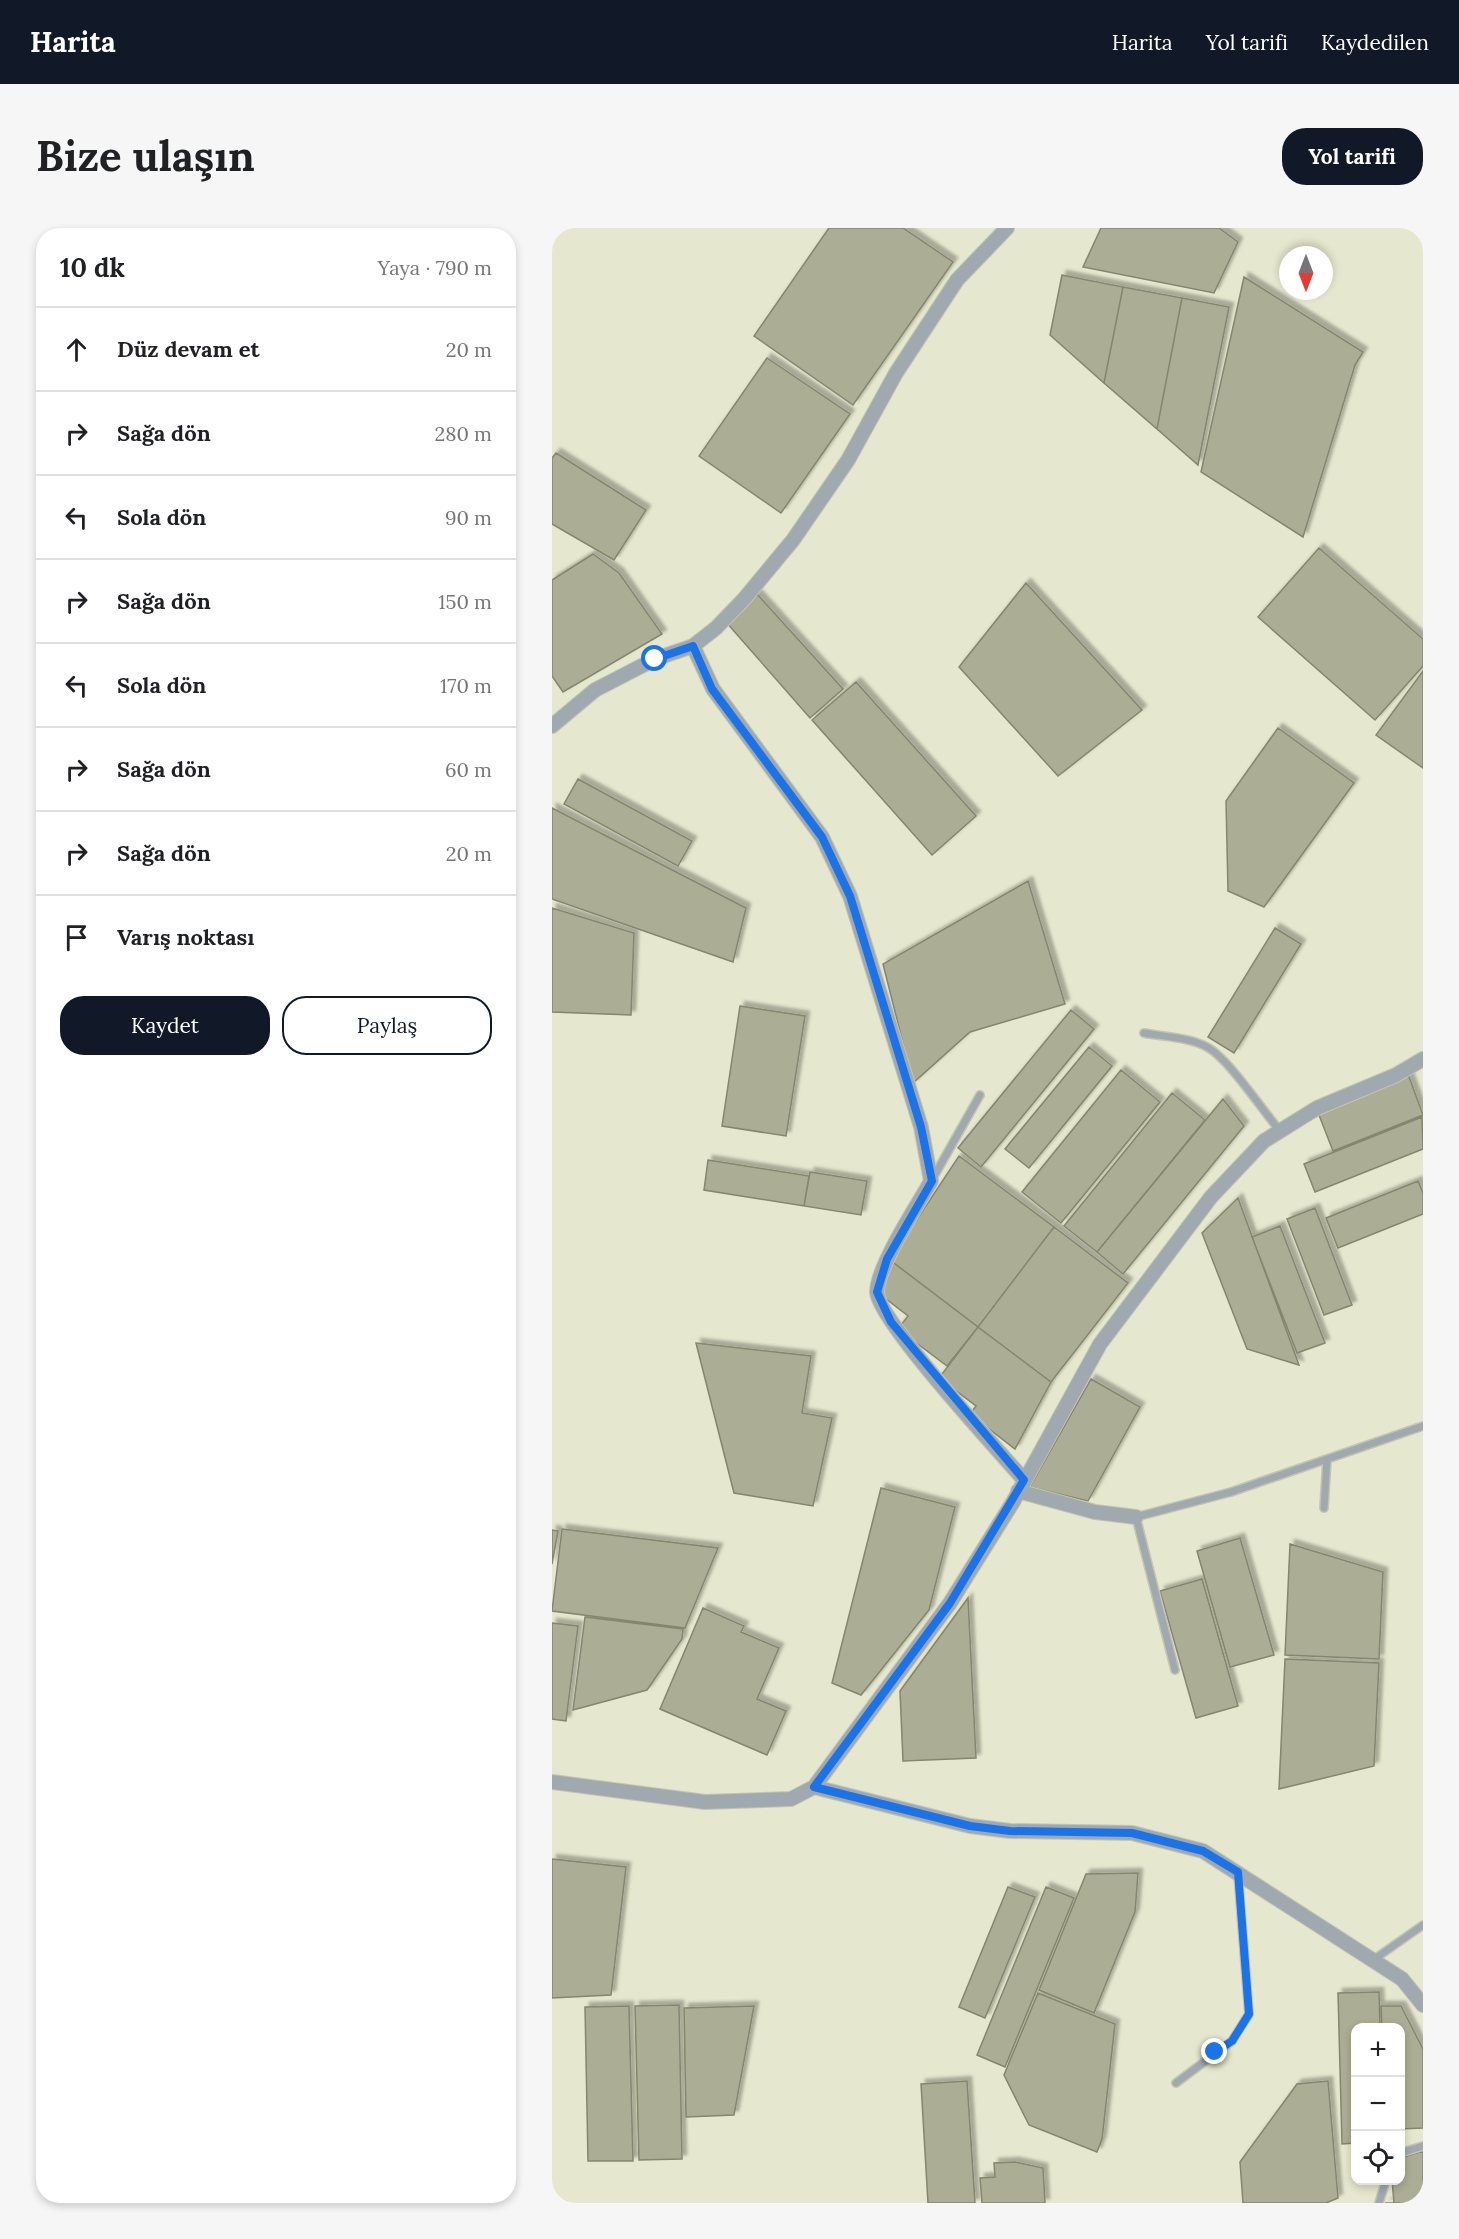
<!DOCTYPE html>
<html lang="tr">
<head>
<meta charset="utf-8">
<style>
  :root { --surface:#fff; --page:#f6f6f6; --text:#202124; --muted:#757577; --line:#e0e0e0; --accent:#111827 }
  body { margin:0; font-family:Lora,serif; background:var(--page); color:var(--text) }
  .controls { position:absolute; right:18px; bottom:18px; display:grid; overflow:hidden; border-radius:12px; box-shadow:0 3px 9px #0003 }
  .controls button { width:54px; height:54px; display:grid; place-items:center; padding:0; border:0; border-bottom:2px solid var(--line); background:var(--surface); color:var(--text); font:30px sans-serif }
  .compass { position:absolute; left:727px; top:18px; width:54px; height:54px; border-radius:50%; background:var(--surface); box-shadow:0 3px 9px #0003; rotate:180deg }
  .stop { position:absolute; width:18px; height:18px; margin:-14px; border:4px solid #1a73e8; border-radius:50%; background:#fff }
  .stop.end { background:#1a73e8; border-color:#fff; box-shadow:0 2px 6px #0008 }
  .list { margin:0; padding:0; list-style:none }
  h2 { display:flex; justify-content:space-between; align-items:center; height:78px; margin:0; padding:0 24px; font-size:26px }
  h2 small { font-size:20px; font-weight:400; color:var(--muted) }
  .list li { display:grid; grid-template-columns:39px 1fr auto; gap:18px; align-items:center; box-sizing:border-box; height:84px; padding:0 24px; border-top:2px solid var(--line) }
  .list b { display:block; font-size:22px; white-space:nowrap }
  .list em { font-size:20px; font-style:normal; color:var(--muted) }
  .actions { display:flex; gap:12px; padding:18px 24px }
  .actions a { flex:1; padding:14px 0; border:2px solid var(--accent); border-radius:24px; text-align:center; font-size:21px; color:var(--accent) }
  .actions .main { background:var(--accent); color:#fff }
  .icon { flex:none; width:33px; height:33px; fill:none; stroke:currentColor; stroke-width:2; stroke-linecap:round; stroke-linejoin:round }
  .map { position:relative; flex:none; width:871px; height:1975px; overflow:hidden; border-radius:24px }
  header { display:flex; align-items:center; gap:36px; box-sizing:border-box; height:84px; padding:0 30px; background:var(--accent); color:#fff }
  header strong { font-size:28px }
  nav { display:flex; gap:33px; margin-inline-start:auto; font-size:21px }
  .intro { display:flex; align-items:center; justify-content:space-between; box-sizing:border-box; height:144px; padding:0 36px }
  h1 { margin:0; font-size:42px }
  .button { padding:15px 27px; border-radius:24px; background:var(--accent); color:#fff; font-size:21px; font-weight:700 }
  main { display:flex; gap:36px; padding:0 36px }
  aside { flex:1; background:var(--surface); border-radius:24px; box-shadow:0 3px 9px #0003 }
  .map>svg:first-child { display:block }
</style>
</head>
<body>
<header>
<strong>Harita</strong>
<nav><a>Harita</a><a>Yol tarifi</a><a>Kaydedilen</a></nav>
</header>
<div class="intro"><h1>Bize ulaşın</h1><a class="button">Yol tarifi</a></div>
<main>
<aside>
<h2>10 dk<small>Yaya · 790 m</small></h2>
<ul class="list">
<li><svg class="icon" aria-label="ahead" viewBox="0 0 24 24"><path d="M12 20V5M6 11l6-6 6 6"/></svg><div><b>Düz devam et</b></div><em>20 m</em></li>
<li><svg class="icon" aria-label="right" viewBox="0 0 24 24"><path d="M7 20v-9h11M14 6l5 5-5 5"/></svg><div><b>Sağa dön</b></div><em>280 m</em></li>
<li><svg class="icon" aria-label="left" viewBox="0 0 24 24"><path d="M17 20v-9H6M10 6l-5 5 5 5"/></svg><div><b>Sola dön</b></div><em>90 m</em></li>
<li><svg class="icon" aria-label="right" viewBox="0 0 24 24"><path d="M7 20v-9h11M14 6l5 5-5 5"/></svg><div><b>Sağa dön</b></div><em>150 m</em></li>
<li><svg class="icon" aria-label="left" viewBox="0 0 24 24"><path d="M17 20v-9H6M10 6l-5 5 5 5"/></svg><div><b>Sola dön</b></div><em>170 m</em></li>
<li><svg class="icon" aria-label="right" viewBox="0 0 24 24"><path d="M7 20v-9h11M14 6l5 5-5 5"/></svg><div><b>Sağa dön</b></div><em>60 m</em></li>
<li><svg class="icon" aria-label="right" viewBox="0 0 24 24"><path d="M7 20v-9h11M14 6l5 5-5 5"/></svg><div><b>Sağa dön</b></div><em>20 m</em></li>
<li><svg class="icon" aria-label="arrive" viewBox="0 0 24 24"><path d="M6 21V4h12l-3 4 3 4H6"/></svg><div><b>Varış noktası</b></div></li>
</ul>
<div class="actions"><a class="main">Kaydet</a><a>Paylaş</a></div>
</aside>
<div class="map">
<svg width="871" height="1975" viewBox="0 0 871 1975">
  <defs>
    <filter id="shadow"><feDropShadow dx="4.5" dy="-4.5" stdDeviation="1.5" flood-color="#0004"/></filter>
  </defs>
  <rect width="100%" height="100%" fill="#e5e7ce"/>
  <path fill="#abad95" stroke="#85866f" stroke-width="1.5" filter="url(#shadow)" d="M277,0H351L401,34L301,177L202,108Z
    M549,0H667L686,14L662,65L531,39Z
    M510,47L571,59L552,155L498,107Z
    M692,49L811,124L803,137L751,309L649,244Z
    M571,59L630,70L605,201L552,155Z
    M630,70L677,79L646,237L605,201Z
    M215,130L298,186L229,285L147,228Z
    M4,225L94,282L62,332L0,296V230Z
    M767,320L871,411V438L823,492L706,389Z
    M41,326L67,345L110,406L11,464L0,448V352Z
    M474,355L590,482L506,548L407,439Z
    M205,366L291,461L258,490L174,394Z
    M871,443V540L824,507Z
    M304,454L424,588L380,627L260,492Z
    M726,500L802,555L712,679L676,663L674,573Z
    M26,551L140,613L126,638L12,576Z
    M0,580L194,680L181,734L0,671Z
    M476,653L513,776L418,804L361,855L331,736Z
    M0,680L82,705L79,787L0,784Z
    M723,700L749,716L682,825L656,809Z
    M188,778L253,788L234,908L170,898Z
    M519,782L542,801L429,939L406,920Z
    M537,819L560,838L477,940L453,921Z
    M569,842L608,874L509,995L470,964Z
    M856,846L871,887L781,923L765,882Z
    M620,865L653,892L545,1024L512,998Z
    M671,871L692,898L571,1046L545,1024Z
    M870,889L871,921L763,964L752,936Z
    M407,928L502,999L426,1099L338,1032Z
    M156,932L257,948L252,978L152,962Z
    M258,944L315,953L309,987L252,978Z
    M866,953L871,965V986L786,1020L774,990Z
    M686,970L747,1137L695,1121L650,1005Z
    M763,980L800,1077L772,1087L735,991Z
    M728,998L773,1115L745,1125L700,1009Z
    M502,999L576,1055L499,1154L426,1099Z
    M338,1032L426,1099L395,1138L346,1101L356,1088L329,1067Z
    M426,1099L499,1154L463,1221L418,1186L424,1178L387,1150Z
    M144,1115L259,1128L250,1185L280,1190L261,1278L182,1265Z
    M539,1151L588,1179L536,1273L478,1259Z
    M329,1260L403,1279L377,1382L309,1467L280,1455Z
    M10,1301L166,1320L133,1400L0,1383Z
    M0,1302L6,1303L0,1336Z
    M688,1310L722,1427L678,1439L645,1323Z
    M738,1316L831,1344L827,1431L733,1427Z
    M650,1351L686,1478L644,1490L608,1363Z
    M416,1370L424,1530L351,1533L348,1463Z
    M151,1380L192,1398L189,1404L227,1420L205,1471L234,1483L215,1527L108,1481Z
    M33,1389L131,1401L130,1411L95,1462L21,1482Z
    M0,1395L26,1398L14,1493L0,1491Z
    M733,1431L827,1435L822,1538L727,1561Z
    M0,1631L74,1639L59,1767L0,1770Z
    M586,1645L583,1684L542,1785L487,1762L534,1646Z
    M456,1659L483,1669L433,1790L407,1779Z
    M494,1659L522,1670L453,1839L425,1827Z
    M827,1764L828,1800H804V1915L790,1916L786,1765Z
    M486,1765L563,1796L550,1911L545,1924L477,1897L452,1847Z
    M127,1777L130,1931L87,1932L83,1778Z
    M77,1778L81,1933H36L33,1779Z
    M202,1778L182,1887L134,1889L132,1780Z
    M829,1778H849L871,1821V1900L848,1901V1800H830Z
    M415,1853L423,1975H376L369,1856Z
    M776,1853L786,1970L774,1975H691L688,1934L745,1856Z
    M871,1923V1975H833H842L840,1952H848V1930Z
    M463,1934L491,1940L493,1975H430L428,1950L443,1949L442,1935Z"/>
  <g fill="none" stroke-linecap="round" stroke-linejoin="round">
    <defs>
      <path id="lane" d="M592,805C612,809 637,809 655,819C676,830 711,883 728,903
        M381,950L428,867
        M772,1280L775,1231
        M623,1442L584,1289L679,1264L871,1198
        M821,1732L871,1697
        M624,1855L680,1813L697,1786L686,1646
        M848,1925L871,1918
        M827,1975L834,1952"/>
      <path id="street" d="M141,418L161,461L270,609L298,668L369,899L379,953C366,977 325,1038 325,1064C325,1091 448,1224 472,1252
        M0,498L43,462L103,431L141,418L164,400L192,371L241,312L296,232L344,145L405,52L455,0
        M466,1263L543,1284L584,1289
        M0,1554L153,1574L239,1571L262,1559L398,1375L461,1274L548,1116L659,969L712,913L765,880L844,847L871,831
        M262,1559L418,1598L458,1603L580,1605L651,1623L850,1751L871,1777"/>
    </defs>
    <use href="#lane" stroke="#c3c5af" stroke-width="10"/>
    <use href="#street" stroke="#c3c5af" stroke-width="16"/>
    <use href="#lane" stroke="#a0a9b0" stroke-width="7"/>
    <use href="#street" stroke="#a0a9b0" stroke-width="14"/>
  </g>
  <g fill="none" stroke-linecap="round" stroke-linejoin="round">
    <path stroke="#1a73e8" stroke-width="8" d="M103,431L141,418L160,461L270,609L298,668L369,899L380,953L335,1031L325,1064L339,1094L472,1252L398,1375L262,1559L418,1598L458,1603L580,1605L651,1623L686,1644L697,1786L680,1813L663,1824"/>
  </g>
</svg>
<div class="controls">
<button>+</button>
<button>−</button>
<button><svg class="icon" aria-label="locate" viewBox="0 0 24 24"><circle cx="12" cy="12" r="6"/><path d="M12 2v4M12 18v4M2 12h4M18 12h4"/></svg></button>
</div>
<svg class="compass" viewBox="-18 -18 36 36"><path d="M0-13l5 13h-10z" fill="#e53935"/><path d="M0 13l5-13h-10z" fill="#757577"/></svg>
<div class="stop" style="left:103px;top:431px"></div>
<div class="stop end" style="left:663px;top:1824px"></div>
</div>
</main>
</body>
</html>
